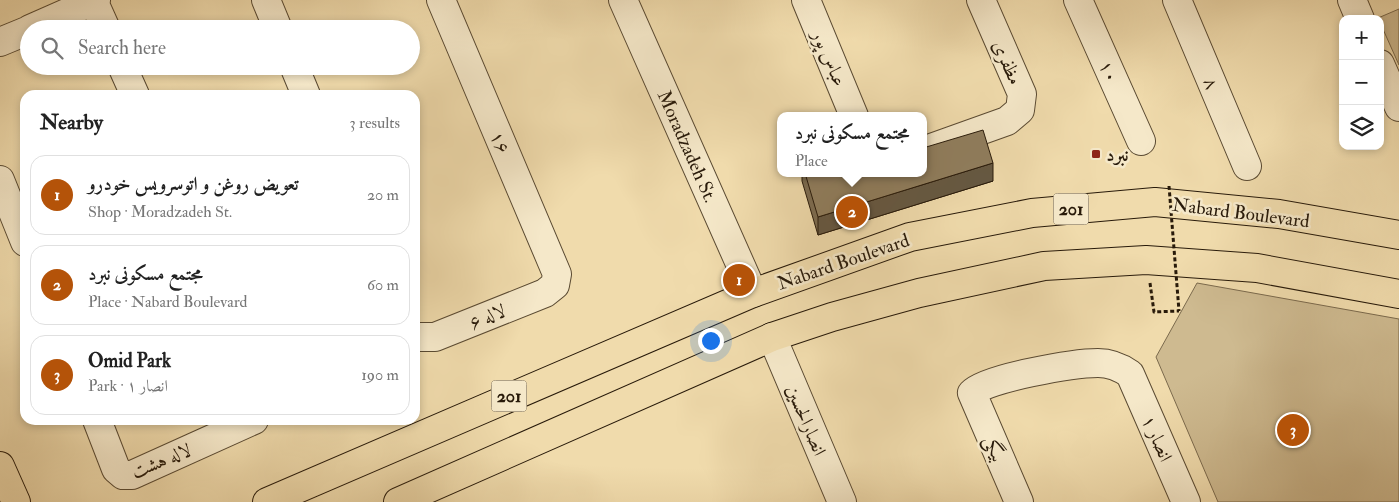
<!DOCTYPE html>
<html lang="en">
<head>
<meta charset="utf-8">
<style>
  :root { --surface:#fff; --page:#f2f2f2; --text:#222; --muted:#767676; --line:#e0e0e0; --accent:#b45309 }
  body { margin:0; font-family:"IM FELL Double Pica",Amiri,serif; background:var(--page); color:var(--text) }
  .controls { position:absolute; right:15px; top:15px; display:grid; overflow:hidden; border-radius:10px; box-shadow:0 2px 8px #0003 }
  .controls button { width:45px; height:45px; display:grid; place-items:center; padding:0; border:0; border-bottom:1px solid var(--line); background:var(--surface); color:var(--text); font:25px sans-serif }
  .you { position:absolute; left:710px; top:340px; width:18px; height:18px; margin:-12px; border:4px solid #fff; border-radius:50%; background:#1a73e8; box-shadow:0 0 0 8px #1a73e833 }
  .badge { display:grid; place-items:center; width:32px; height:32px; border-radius:50%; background:var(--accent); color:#fff; font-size:16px; font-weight:700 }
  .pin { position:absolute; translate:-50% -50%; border:2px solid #fff; box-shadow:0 1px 5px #0006 }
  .popup { position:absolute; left:777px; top:112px; width:150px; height:65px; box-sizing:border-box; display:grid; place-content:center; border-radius:10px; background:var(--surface); filter:drop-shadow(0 1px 4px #0005); font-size:16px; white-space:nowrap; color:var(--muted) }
  .popup b { font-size:19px; color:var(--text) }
  .popup::after { content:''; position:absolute; left:50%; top:100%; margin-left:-10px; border:10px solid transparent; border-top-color:var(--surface) }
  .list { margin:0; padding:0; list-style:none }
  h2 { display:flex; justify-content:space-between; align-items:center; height:65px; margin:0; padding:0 20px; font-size:21px }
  h2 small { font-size:16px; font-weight:400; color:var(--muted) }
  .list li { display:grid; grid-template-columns:32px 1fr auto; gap:15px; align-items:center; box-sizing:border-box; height:80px; margin:0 10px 10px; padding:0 10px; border:1px solid var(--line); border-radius:15px }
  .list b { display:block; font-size:19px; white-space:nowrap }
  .list p { margin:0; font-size:16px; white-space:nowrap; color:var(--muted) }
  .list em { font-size:16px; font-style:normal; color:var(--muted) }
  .icon { flex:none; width:28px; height:28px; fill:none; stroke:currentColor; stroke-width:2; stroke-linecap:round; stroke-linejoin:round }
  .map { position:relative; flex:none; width:1399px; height:502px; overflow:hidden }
  .search { position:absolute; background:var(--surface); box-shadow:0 2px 8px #0003; left:20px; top:20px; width:400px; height:55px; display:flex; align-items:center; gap:12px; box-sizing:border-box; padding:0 18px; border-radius:28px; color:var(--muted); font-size:19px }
  .panel { position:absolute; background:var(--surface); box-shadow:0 2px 8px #0003; left:20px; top:90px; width:400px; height:335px; border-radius:15px }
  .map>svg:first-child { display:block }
</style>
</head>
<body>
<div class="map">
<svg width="1399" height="502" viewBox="0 0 1399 502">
  <rect width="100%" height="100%" fill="#f0dbac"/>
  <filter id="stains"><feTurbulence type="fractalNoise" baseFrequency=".004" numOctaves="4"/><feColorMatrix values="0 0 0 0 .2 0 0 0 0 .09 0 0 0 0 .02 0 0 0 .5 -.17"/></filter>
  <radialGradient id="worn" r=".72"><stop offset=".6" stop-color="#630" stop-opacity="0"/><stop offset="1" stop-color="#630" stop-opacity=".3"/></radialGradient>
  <path fill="#ceba90" stroke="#7b6a4d" d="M1399,9V65L1378,18Z
    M1197,283L1399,319V502H1218L1156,357Z"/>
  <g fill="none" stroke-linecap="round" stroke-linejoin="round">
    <defs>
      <path id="minor" d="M93,0L106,29
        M266,0L278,29
        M623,0L753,293
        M806,0L854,116
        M1078,0L1141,141
        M1177,0L1247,166
        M1352,0L1360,19
        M30,29L96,0
        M0,42L29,30
        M1380,64L1399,107
        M122,66L135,95
        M294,66L306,95
        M923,151L1007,121L1020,110L1022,94L981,0
        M0,180L25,242
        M415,337H435L545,293L555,285L557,274L441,0
        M772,337L842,502
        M97,420L116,469L123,475H132L254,420
        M1019,502L972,393C985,378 1075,363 1098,363C1111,363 1120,367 1130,374L1186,502"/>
      <path id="major" d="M0,466L16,502
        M267,502L753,293L910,237L1032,213L1155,202L1279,214L1399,235
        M398,502L772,337L832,317L919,293L1044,266L1146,260L1257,268L1399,294"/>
    </defs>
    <use href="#minor" stroke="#5a4a32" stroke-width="30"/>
    <use href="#major" stroke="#281a0a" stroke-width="30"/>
    <path stroke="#281a0a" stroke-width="3" stroke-dasharray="4 2.5" stroke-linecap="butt" d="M1150,283L1154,312L1179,311"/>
    <use href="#minor" stroke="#f5e8c9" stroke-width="28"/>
    <use href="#major" stroke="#f0dbac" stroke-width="28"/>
    <path stroke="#281a0a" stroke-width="3" stroke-dasharray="4 2.5" stroke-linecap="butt" d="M1169,186L1179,311"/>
  </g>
  <path fill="#7c6c51" stroke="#281a0a" d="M802,173H923L993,181L818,235L802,181Z"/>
  <path fill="#655842" stroke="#281a0a" d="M993,163V181L818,235V217Z"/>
  <path fill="#907e5e" stroke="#281a0a" d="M983,130L993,163L818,217L805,173H923V148Z"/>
  <rect fill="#8f2418" stroke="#f5e8c9" stroke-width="2" x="1091" y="149" width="10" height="10" rx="2.5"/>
  <g text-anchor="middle" stroke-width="5" stroke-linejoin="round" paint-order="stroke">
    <g fill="#f5e8c9" stroke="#665843" stroke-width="1">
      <rect x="1053.5" y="193.5" width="35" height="31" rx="4"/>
      <rect x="491.5" y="380.5" width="35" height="31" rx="4"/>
    </g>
    <g font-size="18" font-weight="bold" fill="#281a0a">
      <text x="1071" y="215">201</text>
      <text x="509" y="402">201</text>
    </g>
    <g font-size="19" fill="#281a0a" stroke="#f5e8c9">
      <text transform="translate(830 58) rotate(67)" y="7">عباس پور</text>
      <text transform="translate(1008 62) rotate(66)" y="7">مظفری</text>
      <text transform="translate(1110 71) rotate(66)" y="7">۱۰</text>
      <text transform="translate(1212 83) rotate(67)" y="7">۸</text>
      <text transform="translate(501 142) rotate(67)" y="7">۱۶</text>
      <text transform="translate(688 146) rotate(66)" y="7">Moradzadeh St.</text>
      <text transform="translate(1241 212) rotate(7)" y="7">Nabard Boulevard</text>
      <text transform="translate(843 261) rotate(-19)" y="7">Nabard Boulevard</text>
      <text transform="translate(487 316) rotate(-22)" y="7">لاله ۶</text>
      <text transform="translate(807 420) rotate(67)" y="7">انصارالحسین</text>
      <text transform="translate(1158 438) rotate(66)" y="7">انصار ۱</text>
      <text transform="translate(995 448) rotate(66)" y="7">بیگی</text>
      <text transform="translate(161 460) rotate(-22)" y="7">لاله هشت</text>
    </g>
    <g font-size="19" font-weight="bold" fill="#281a0a" stroke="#f5e8c9" text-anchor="start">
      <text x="1106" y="161">نبرد</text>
    </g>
  </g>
  <rect width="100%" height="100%" filter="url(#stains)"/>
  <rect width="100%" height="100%" fill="url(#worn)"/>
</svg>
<div class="controls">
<button>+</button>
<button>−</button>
<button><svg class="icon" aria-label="layers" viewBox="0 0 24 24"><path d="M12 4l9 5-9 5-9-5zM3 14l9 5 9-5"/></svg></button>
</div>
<div class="you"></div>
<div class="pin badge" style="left:739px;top:280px">1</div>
<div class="pin badge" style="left:852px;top:212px">2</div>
<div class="popup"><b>مجتمع مسکونی نبرد</b>Place</div>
<div class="pin badge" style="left:1293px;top:430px">3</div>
<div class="search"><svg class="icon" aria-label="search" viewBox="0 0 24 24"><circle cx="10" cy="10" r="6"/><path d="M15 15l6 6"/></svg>Search here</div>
<section class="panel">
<h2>Nearby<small>3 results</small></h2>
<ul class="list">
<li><span class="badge">1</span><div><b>تعویض روغن و اتوسرویس خودرو</b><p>Shop · Moradzadeh St.</p></div><em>20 m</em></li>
<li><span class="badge">2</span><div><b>مجتمع مسکونی نبرد</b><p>Place · Nabard Boulevard</p></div><em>60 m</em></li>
<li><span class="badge">3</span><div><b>Omid Park</b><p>Park · انصار ۱</p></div><em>190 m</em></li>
</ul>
</section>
</div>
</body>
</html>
